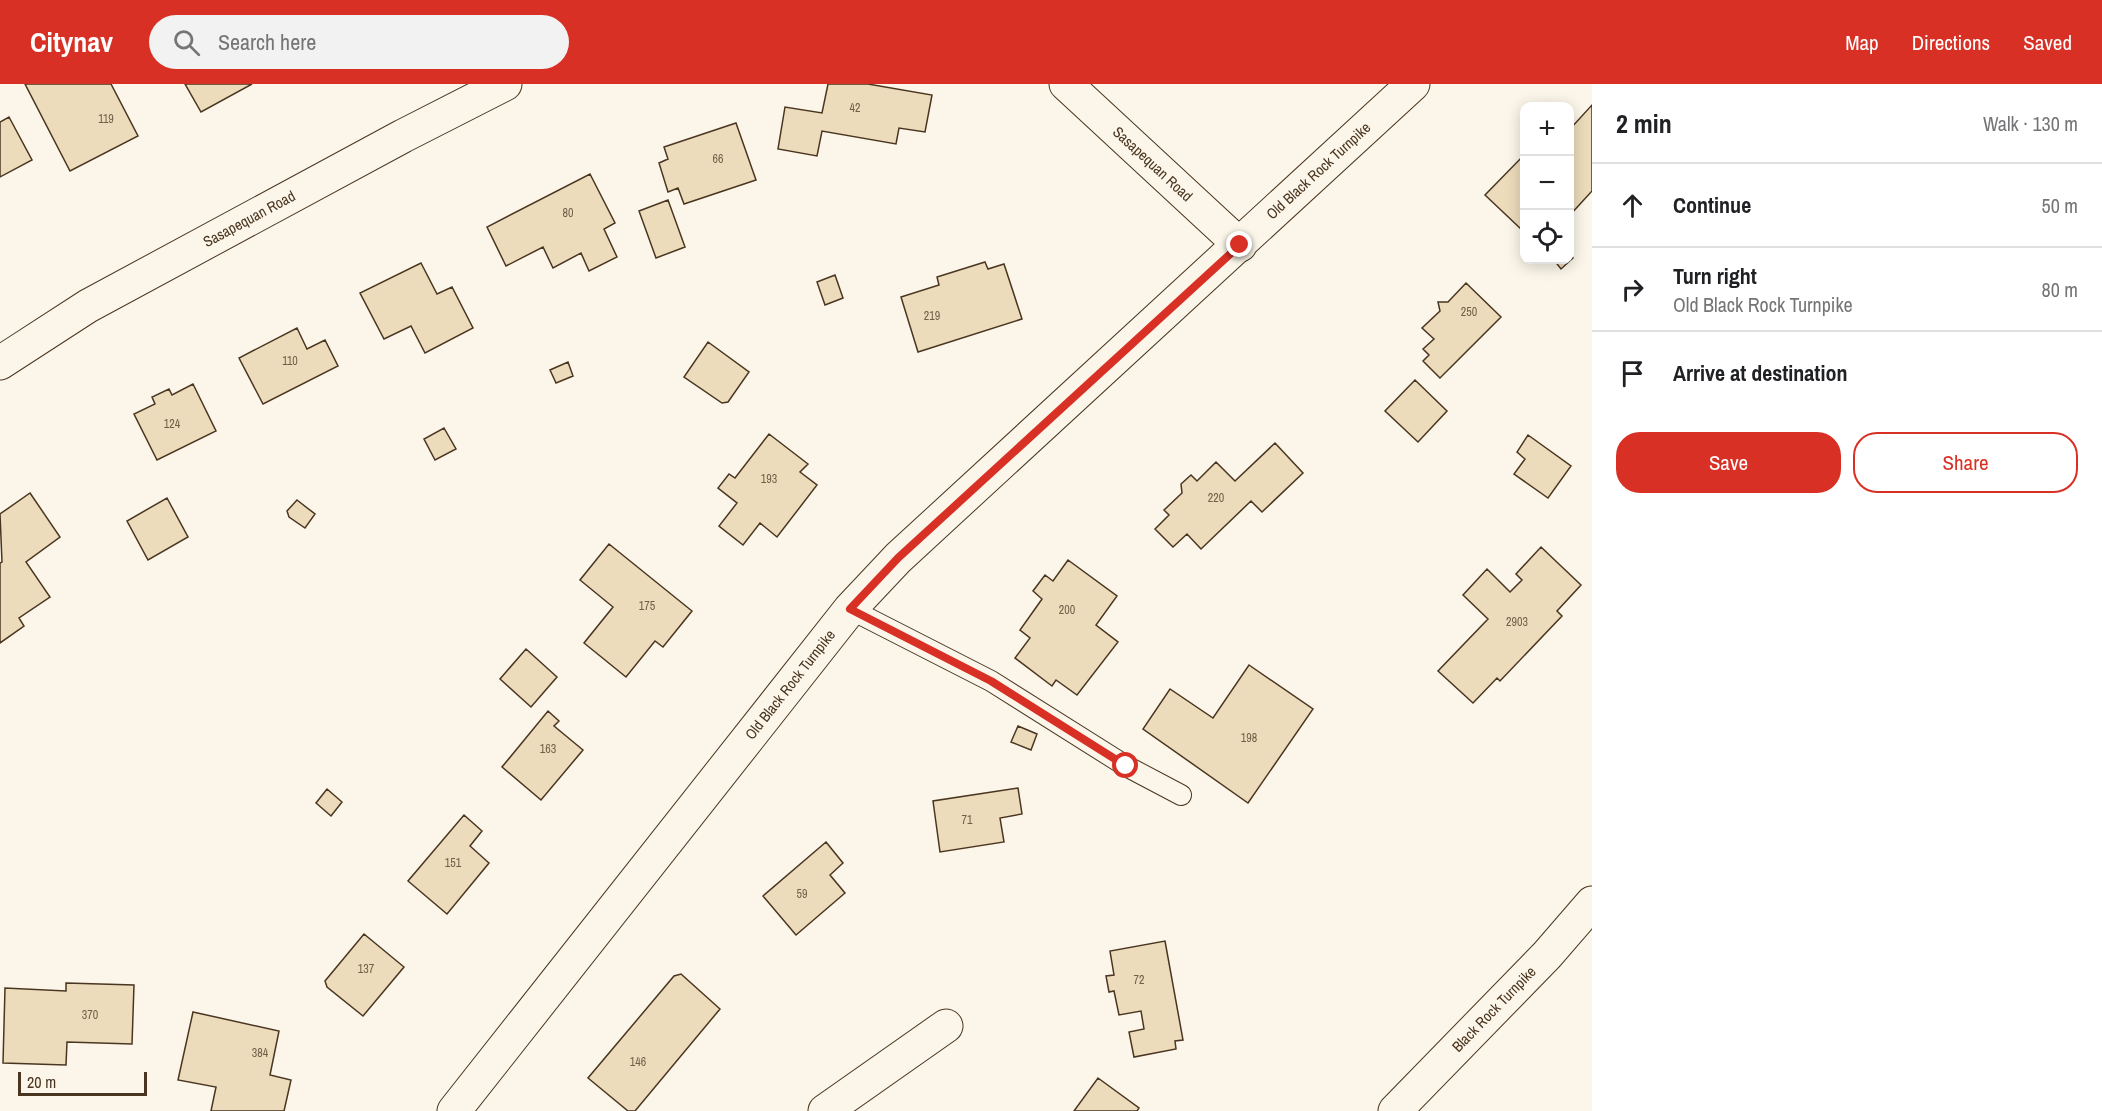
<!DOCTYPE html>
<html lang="en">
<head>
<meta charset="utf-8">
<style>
  :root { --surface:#fff; --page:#f2f2f2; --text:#202124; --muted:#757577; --line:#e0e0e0; --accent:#d93025 }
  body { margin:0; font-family:"Archivo Narrow",sans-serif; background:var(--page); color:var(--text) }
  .controls { position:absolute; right:18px; top:18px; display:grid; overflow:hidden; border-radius:12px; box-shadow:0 3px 15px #0003 }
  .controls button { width:54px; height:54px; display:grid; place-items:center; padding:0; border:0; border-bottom:2px solid var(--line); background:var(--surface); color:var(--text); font:30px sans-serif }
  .scale { position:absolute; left:18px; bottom:15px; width:129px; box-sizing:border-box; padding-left:6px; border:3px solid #4a3520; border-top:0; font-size:16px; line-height:21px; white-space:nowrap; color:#4a3520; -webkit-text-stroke:4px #fbf6e9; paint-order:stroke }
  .stop { position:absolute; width:18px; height:18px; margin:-14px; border:4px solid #d93025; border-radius:50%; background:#fff }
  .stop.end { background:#d93025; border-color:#fff; box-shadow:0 2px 6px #0008 }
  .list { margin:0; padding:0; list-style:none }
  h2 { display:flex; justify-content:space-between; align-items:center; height:78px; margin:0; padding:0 24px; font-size:26px }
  h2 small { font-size:20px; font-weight:400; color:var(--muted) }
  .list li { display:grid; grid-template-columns:39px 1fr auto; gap:18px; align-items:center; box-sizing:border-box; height:84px; padding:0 24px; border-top:2px solid var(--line) }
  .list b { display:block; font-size:22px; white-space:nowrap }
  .list p { margin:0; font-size:20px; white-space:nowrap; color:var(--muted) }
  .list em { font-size:20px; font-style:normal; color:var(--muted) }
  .actions { display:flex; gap:12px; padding:18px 24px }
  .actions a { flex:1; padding:14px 0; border:2px solid var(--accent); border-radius:24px; text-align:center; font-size:21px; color:var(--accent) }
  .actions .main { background:var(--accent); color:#fff }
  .icon { flex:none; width:33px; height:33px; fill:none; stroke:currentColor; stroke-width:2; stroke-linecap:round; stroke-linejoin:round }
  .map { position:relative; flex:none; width:1592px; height:1027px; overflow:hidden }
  header { display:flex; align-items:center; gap:36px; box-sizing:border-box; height:84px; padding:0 30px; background:var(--accent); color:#fff }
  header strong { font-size:28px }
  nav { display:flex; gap:33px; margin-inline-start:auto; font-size:21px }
  .search { width:420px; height:54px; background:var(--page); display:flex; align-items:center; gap:15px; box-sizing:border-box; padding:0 21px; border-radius:33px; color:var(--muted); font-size:22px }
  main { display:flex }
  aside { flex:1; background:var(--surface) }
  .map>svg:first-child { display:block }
</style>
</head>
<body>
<header>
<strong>Citynav</strong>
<div class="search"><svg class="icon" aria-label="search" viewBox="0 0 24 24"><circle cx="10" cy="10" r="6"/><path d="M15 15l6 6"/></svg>Search here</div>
<nav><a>Map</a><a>Directions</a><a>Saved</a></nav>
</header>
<main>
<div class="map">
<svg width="1592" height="1027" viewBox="0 0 1592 1027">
  <rect width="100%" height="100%" fill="#fbf6e9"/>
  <path fill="#ecdcbc" stroke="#4a3520" stroke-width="1.5" d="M25,0H111L138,52L70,87Z
    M185,0H252L201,28Z
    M828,0H868L932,11L925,48L899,44L896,60L822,47L817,72L778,65L785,23L822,29Z
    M1592,21V107L1570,131V45Z
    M9,33L32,76L0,93V38Z
    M736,39L756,96L684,120L678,104L668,108L659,79L668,75L664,63Z
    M1524,71V144L1522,146L1485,111Z
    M590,90L615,139L604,145L617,173L589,187L581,169L553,184L543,163L506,182L487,143Z
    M668,116L685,163L656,174L639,127Z
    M1570,170L1573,174L1561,185L1554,176H1570Z
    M985,178L988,185L1004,180L1022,235L918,268L901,213L939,201L937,193Z
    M421,179L437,210L452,203L473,244L425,269L411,242L384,255L360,209Z
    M835,191L843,214L825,221L817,198Z
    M1466,199L1501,233L1440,294L1423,277L1429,271L1423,265L1434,255L1422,244L1440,227L1438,218H1448Z
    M297,244L307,265L325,256L338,282L263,320L239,274Z
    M708,258L749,288L728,318L722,319L684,293Z
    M568,278L573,292L556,299L550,286Z
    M1415,296L1447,327L1418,358L1385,327Z
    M193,300L216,347L157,376L134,330L155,320L152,313L169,305L172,311Z
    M444,344L456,365L435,376L424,355Z
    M769,350L808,380L800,388L817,401L777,453L760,439L743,461L719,442L737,419L718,404L729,390L735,394Z
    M1528,351L1571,382L1548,414L1514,390L1525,375L1517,368Z
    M1275,359L1303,389L1262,428L1251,417L1201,465L1187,450L1173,463L1155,445L1169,431L1164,426L1182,409L1181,400L1191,391L1197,397L1216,378L1235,397Z
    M30,409L60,453L26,478L50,513L19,534L24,542L0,559V479L2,478L0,430Z
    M167,414L188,453L148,476L127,437Z
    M297,416L315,430L305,444L289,433L287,427Z
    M609,460L692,527L663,563L655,557L626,593L584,559L613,523L580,496Z
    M1541,463L1581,501L1557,527L1562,532L1500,597L1497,594L1473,619L1438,587L1488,535L1463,511L1487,485L1510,508L1522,496L1516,490Z
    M1068,476L1117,512L1096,541L1118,558L1077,611L1056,596L1052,602L1015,574L1030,554L1020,546L1042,515L1033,507L1045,491L1053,497Z
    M526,565L557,593L531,623L500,595Z
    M1249,581L1313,625L1248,719L1143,645L1170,605L1213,634Z
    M548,627L559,637L554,642L583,666L541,716L502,683Z
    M1018,642L1037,650L1031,666L1011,658Z
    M1018,704L1022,730L1000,734L1004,758L940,768L933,717Z
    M327,705L342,718L331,732L316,719Z
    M464,731L482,747L470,762L489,779L447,830L408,797Z
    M826,758L843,779L830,791L845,809L796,851L763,812Z
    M364,850L404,883L363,932L327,903L325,897Z
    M1165,857L1183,956L1175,957L1176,965L1134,973L1129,948L1144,945L1141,927L1119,931L1114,907L1109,908L1106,892L1114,891L1110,867Z
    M681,890L720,925L635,1027H628L588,994L674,892Z
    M66,899L134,901L132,960L67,958L66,981L3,979L5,904L66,907Z
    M193,928L279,947L270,991L291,996L284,1027H211L216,1003L178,996Z
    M1098,994L1139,1024L1137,1027H1074Z"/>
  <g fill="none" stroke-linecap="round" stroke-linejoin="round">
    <defs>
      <path id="service" d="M850,525L991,597L1126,682L1181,711"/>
      <g id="minor">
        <path id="s1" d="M1066,0L1240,161"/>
        <path id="s2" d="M0,279L88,222L403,52L505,0"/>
        <path id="s3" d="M454,1027L850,525L898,474L1413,0"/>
        <path d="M825,1027L946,942"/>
      </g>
      <g id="primary">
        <path id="s4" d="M1395,1027L1547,871L1592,819"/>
      </g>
    </defs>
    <use href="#service" stroke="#4a3520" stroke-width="22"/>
    <use href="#minor" stroke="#4a3520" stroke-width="35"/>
    <use href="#primary" stroke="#4a3520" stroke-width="35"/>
    <use href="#service" stroke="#fbf6e9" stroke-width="20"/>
    <use href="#minor" stroke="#fbf6e9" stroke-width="33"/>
    <use href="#primary" stroke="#fbf6e9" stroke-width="33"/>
  </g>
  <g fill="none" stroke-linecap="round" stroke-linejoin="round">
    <path stroke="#d93025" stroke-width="8" d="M1126,682L991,597L850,525L898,474L1240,161"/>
  </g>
  <g text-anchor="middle" stroke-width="4.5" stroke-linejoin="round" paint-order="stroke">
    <g font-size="12" fill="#725f47">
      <text x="855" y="28">42</text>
      <text x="106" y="39">119</text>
      <text x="718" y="79">66</text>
      <text x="568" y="133">80</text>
      <text x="1469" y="232">250</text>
      <text x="932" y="236">219</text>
      <text x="290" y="281">110</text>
      <text x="172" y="344">124</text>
      <text x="769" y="399">193</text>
      <text x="1216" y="418">220</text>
      <text x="647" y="526">175</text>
      <text x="1067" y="530">200</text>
      <text x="1517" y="542">2903</text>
      <text x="1249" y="658">198</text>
      <text x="548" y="669">163</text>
      <text x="967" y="740">71</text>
      <text x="453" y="783">151</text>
      <text x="802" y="814">59</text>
      <text x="366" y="889">137</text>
      <text x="1139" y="900">72</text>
      <text x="90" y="935">370</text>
      <text x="260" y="973">384</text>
      <text x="638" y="982">146</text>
    </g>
    <g font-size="15" fill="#4a3520" stroke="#fbf6e9">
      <text dy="5" stroke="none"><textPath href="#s1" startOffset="118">Sasapequan Road</textPath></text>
      <text dy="5" stroke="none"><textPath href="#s3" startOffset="1281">Old Black Rock Turnpike</textPath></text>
      <text dy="5" stroke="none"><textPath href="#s2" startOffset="288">Sasapequan Road</textPath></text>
      <text dy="5" stroke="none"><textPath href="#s3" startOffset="543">Old Black Rock Turnpike</textPath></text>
      <text dy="5" stroke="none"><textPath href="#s4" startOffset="142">Black Rock Turnpike</textPath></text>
    </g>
  </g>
</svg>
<div class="controls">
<button>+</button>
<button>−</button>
<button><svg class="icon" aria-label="locate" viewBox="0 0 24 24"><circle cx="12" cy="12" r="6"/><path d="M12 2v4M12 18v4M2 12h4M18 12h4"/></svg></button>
</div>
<div class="scale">20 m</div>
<div class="stop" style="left:1126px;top:682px"></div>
<div class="stop end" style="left:1240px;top:161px"></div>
</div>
<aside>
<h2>2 min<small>Walk · 130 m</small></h2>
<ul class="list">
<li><svg class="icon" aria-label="ahead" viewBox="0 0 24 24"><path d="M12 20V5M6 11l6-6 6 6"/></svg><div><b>Continue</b></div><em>50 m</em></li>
<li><svg class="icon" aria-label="right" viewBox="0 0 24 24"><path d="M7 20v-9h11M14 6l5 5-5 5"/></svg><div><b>Turn right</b><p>Old Black Rock Turnpike</p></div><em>80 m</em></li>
<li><svg class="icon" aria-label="arrive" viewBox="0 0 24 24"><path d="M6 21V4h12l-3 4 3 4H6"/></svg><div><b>Arrive at destination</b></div></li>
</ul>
<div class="actions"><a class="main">Save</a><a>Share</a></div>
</aside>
</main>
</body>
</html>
